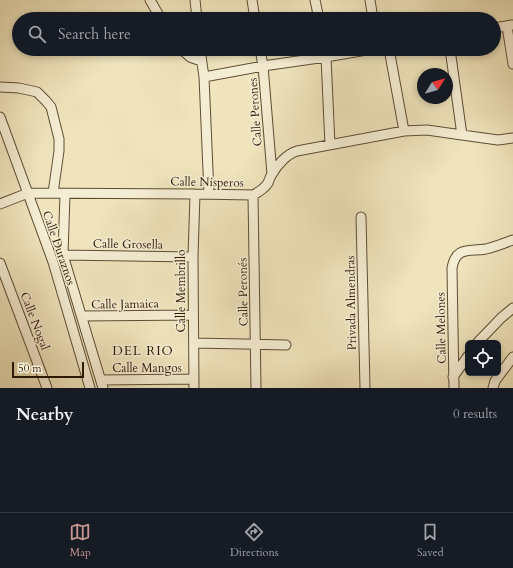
<!DOCTYPE html>
<html lang="en">
<head>
<meta charset="utf-8">
<style>
  :root { --surface:#171b24; --page:#20242c; --text:#f1f3f6; --muted:#9ea1a6; --line:#363941; --accent:#c59692 }
  body { margin:0; font-family:Cardo,serif; background:var(--page); color:var(--text) }
  .controls { position:absolute; right:12px; bottom:12px; display:grid; overflow:hidden; border-radius:6px; box-shadow:0 2px 6px #0003 }
  .controls button { width:36px; height:36px; display:grid; place-items:center; padding:0; border:0; border-bottom:1px solid var(--line); background:var(--surface); color:var(--text); font:20px sans-serif }
  .compass { position:absolute; left:417px; top:68px; width:36px; height:36px; border-radius:50%; background:var(--surface); box-shadow:0 2px 6px #0003; rotate:53deg }
  .scale { position:absolute; left:12px; bottom:10px; width:72px; box-sizing:border-box; padding-left:4px; border:2px solid #2d1b06; border-top:0; font-size:11px; line-height:14px; white-space:nowrap; color:#2d1b06; -webkit-text-stroke:3px #f5edd3; paint-order:stroke }
  .list { margin:0; padding:0; list-style:none }
  h2 { display:flex; justify-content:space-between; align-items:center; height:52px; margin:0; padding:0 16px; font-size:17px }
  h2 small { font-size:13px; font-weight:400; color:var(--muted) }
  .icon { flex:none; width:22px; height:22px; fill:none; stroke:currentColor; stroke-width:2; stroke-linecap:round; stroke-linejoin:round }
  .map { position:relative; flex:none; width:513px; height:388px; overflow:hidden }
  .search { position:absolute; background:var(--surface); box-shadow:0 2px 6px #0003; left:12px; right:12px; top:12px; height:44px; display:flex; align-items:center; gap:10px; box-sizing:border-box; padding:0 14px; border-radius:22px; color:var(--muted); font-size:15px }
  .sheet { height:124px; background:var(--surface) }
  nav { display:flex; justify-content:space-around; align-items:center; box-sizing:border-box; height:56px; border-top:1px solid var(--line); background:var(--surface); font-size:11px; color:var(--muted) }
  nav a { display:grid; justify-items:center; gap:2px }
  nav .on { color:var(--accent) }
  .map>svg:first-child { display:block }
</style>
</head>
<body>
<div class="map">
<svg width="513" height="388" viewBox="0 0 513 388">
  <rect width="100%" height="100%" fill="#efe4bc"/>
  <filter id="stains"><feTurbulence type="fractalNoise" baseFrequency=".005" numOctaves="4"/><feColorMatrix values="0 0 0 0 .2 0 0 0 0 .09 0 0 0 0 .02 0 0 0 .5 -.17"/></filter>
  <radialGradient id="worn" r=".72"><stop offset=".6" stop-color="#630" stop-opacity="0"/><stop offset="1" stop-color="#630" stop-opacity=".3"/></radialGradient>
  <g fill="none" stroke-linecap="round" stroke-linejoin="round">
    <defs>
      <path id="street" d="M150,0L161,19
        M195,0L197,19
        M252,0L255,19
        M315,0L319,19
        M370,0L373,19
        M507,26L513,64
        M494,28L512,25
        M181,49L190,57L201,61
        M200,49L204,77L209,194
        M260,49L263,66L272,174
        M325,49L326,57L330,145
        M389,49L404,131
        M450,49L462,135
        M204,77L263,66L326,57L372,49
        M0,87L19,88L37,92L46,101L51,107L59,139V151L53,193
        M0,117L53,262L90,388
        M65,194L63,255L103,388
        M253,195L256,388
        M0,204L28,193L195,194L253,195C259,192 264,189 268,183C269,180 270,177 272,174C277,165 287,154 297,151L404,131L427,130L462,135L498,140L513,138
        M361,217L365,388
        M63,255L193,257
        M0,263L47,388
        M82,316L193,315
        M194,343L286,345
        M477,343L501,318L513,308
        M453,377L468,356
        M101,380L194,379
        M194,388L193,257L195,194
        M454,388L452,268C456,246 469,252 486,249C495,247 504,243 513,240
        M493,388L495,381L513,357"/>
    </defs>
    <use href="#street" stroke="#5e4d34" stroke-width="11"/>
    <use href="#street" stroke="#f5edd3" stroke-width="9"/>
  </g>
  <g text-anchor="middle" stroke-width="3" stroke-linejoin="round" paint-order="stroke">
    <g font-size="12" fill="#2d1b06" stroke="#f5edd3">
      <text transform="translate(255 112) rotate(-94)" y="4">Calle Perones</text>
      <text transform="translate(207 182) rotate(1)" y="4">Calle Nísperos</text>
      <text transform="translate(128 244) rotate(1)" y="4">Calle Grosella</text>
      <text transform="translate(59 248) rotate(71)" y="4">Calle Duraznos</text>
      <text transform="translate(181 291) rotate(-90)" y="4">Calle Membrillo</text>
      <text transform="translate(243 292) rotate(-91)" y="4">Calle Peronés</text>
      <text transform="translate(351 303) rotate(-91)" y="4">Privada Almendras</text>
      <text transform="translate(125 304) rotate(-1)" y="4">Calle Jamaica</text>
      <text transform="translate(35 321) rotate(69)" y="4">Calle Nogal</text>
      <text transform="translate(441 328) rotate(-91)" y="4">Calle Melones</text>
      <text x="147" y="372">Calle Mangos</text>
    </g>
    <g font-size="13" letter-spacing="1" fill="#2d1b06" stroke="#f5edd3">
      <text x="143" y="355">DEL RIO</text>
    </g>
  </g>
  <rect width="100%" height="100%" filter="url(#stains)"/>
  <rect width="100%" height="100%" fill="url(#worn)"/>
</svg>
<div class="controls">
<button><svg class="icon" aria-label="locate" viewBox="0 0 24 24"><circle cx="12" cy="12" r="6"/><path d="M12 2v4M12 18v4M2 12h4M18 12h4"/></svg></button>
</div>
<svg class="compass" viewBox="-18 -18 36 36"><path d="M0-13l5 13h-10z" fill="#e53935"/><path d="M0 13l5-13h-10z" fill="#9ea1a6"/></svg>
<div class="scale">50 m</div>
<div class="search"><svg class="icon" aria-label="search" viewBox="0 0 24 24"><circle cx="10" cy="10" r="6"/><path d="M15 15l6 6"/></svg>Search here</div>
</div>
<section class="sheet">
<h2>Nearby<small>0 results</small></h2>
<ul class="list">
</ul>
</section>
<nav>
<a class="on"><svg class="icon" aria-label="map" viewBox="0 0 24 24"><path d="M3 6l6-2 6 2 6-2v14l-6 2-6-2-6 2zM9 4v14M15 6v14"/></svg>Map</a>
<a><svg class="icon" aria-label="directions" viewBox="0 0 24 24"><path d="M12 3l9 9-9 9-9-9zM9 14v-3h6M13 9l2 2-2 2"/></svg>Directions</a>
<a><svg class="icon" aria-label="saved" viewBox="0 0 24 24"><path d="M7 4h10v16l-5-4-5 4z"/></svg>Saved</a>
</nav>
</body>
</html>
